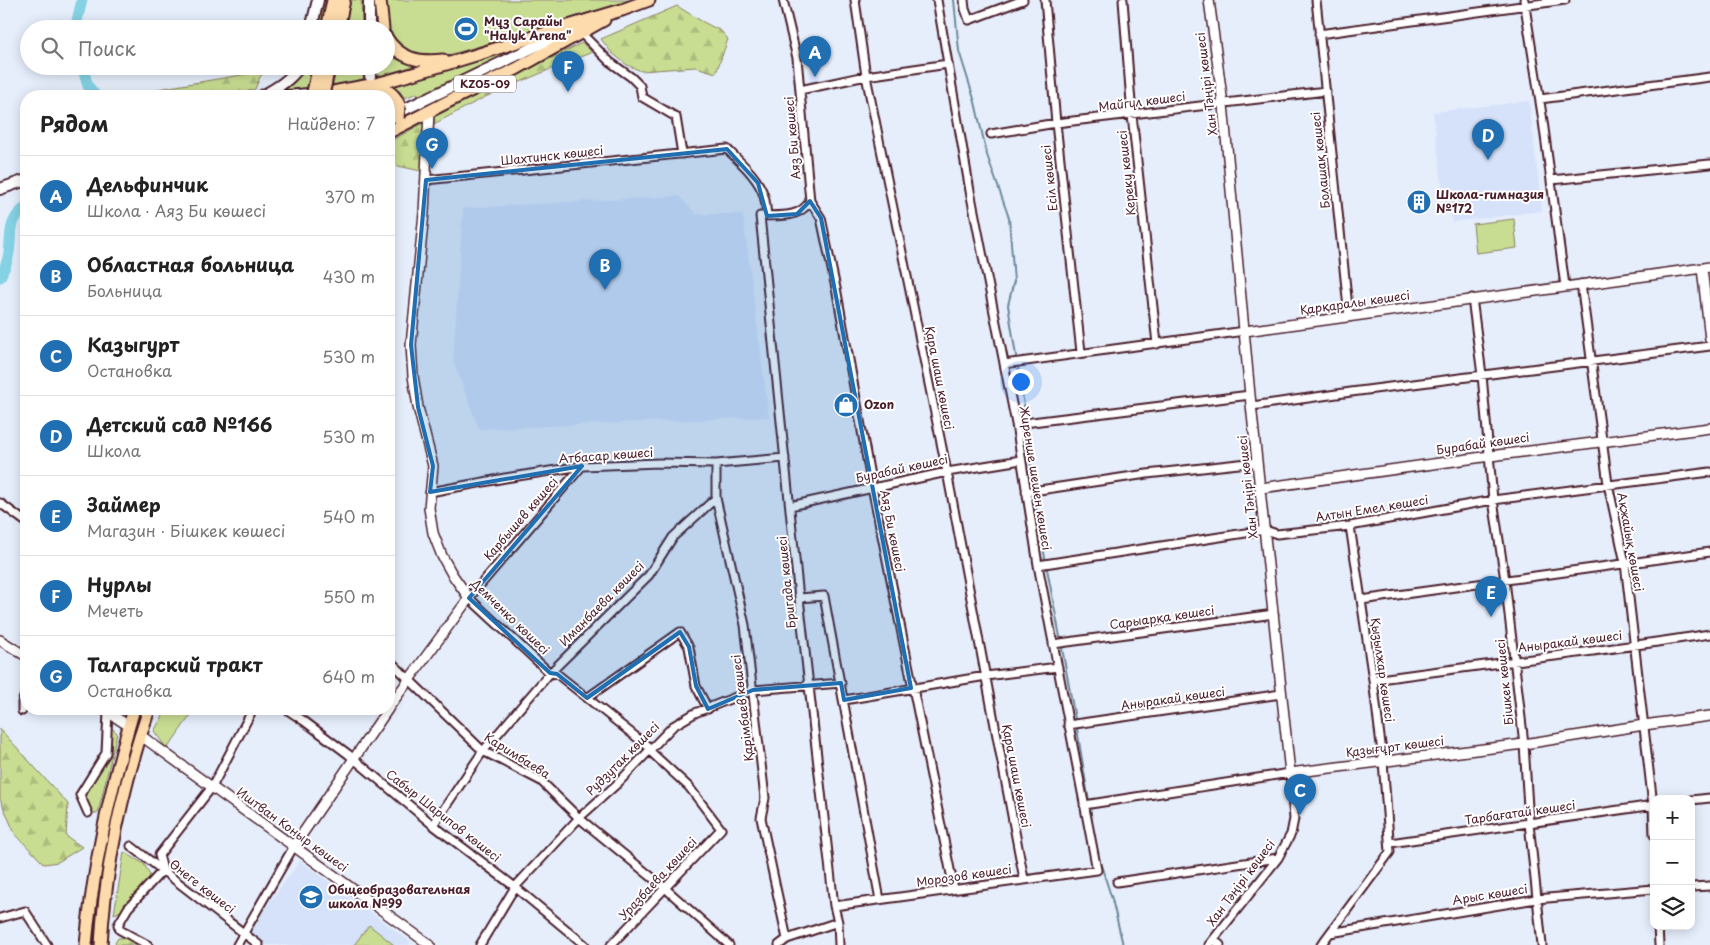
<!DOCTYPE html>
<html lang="ru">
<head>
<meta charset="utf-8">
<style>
  :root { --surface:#fff; --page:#f6f6f6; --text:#222; --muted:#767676; --line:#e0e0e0; --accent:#1f6fb2 }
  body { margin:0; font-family:"Playpen Sans",sans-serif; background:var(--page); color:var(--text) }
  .controls { position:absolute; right:15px; bottom:15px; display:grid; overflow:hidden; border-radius:10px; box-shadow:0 2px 12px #0003 }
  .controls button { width:45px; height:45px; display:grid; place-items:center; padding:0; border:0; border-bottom:1px solid var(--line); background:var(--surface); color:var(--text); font:25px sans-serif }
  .you { position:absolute; left:1020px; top:381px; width:18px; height:18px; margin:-12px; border:4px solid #fff; border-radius:50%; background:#1a73e8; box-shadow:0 0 0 8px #1a73e833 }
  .badge { display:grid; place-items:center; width:32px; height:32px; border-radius:50%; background:var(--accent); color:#fff; font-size:16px; font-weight:700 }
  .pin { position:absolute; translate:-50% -41px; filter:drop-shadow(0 1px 2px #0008) }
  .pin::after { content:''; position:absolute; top:26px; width:18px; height:15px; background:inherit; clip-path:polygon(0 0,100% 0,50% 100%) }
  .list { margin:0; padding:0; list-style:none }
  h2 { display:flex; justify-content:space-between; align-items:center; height:65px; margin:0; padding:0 20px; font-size:21px }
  h2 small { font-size:16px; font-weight:400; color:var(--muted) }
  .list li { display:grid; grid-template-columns:32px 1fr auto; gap:15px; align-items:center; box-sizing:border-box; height:80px; padding:0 20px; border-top:1px solid var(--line) }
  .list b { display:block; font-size:19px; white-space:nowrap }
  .list p { margin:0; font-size:16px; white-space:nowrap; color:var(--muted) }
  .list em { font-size:16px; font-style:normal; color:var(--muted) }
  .icon { flex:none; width:28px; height:28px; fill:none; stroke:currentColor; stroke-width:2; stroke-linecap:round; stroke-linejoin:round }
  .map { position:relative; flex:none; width:1710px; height:945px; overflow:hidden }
  .search { position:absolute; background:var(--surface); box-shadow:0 2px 12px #0003; left:20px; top:20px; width:375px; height:55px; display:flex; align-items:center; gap:12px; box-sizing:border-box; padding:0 18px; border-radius:28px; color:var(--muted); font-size:19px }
  .panel { position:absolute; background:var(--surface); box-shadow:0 2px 12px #0003; left:20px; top:90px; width:375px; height:625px; border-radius:20px }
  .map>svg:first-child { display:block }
</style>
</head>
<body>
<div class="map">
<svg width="1710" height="945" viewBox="0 0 1710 945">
  <defs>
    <pattern id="forest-firs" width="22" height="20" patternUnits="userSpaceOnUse" patternTransform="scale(1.25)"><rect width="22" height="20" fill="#c8dd92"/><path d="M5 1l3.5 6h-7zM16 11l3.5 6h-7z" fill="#adbd7e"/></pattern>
  </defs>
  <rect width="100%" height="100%" fill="#e6eefc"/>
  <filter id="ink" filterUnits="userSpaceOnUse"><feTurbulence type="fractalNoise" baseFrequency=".02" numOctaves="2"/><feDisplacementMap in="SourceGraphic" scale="10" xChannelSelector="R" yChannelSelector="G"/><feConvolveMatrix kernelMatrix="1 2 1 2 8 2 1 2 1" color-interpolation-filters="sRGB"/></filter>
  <g filter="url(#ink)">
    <path fill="#d5e2fa" d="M819,70L820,84L810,85L809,71Z
      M1529,101L1542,211L1452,222L1451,207L1445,208L1433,112Z
      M679,196L696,214H743L769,417L479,429L453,361L463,208Z
      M300,861L411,942L409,945H261L246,934Z"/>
    <path fill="#c8dd92" stroke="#897e5e" d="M321,0H328L323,29H315Z
      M350,0H361L362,29H345Z
      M384,0H632L590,15L441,57L415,55L407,51L395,41L388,25Z
      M535,41L418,96L417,93L405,98L394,84Z
      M582,43L591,51L590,53L565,63L561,53Z
      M386,51C397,62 409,64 423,66L378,78V66H386Z
      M305,66H316L311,88L282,93L295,82Z
      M337,66H364L363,81L333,85Z
      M1514,219L1517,248L1476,253L1473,224Z
      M140,709H145L121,785L103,871L96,945H91L99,870L117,784Z
      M167,709H195L167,749L154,731Z
      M107,724L117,733L98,813H88L80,795L106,753Z
      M124,852L144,864L153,881L128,908L114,914Z
      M369,925L394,945H354Z"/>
    <path fill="url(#forest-firs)" stroke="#897e5e" d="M677,6L703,22L721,31L728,39L716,73L696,67L641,71L627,65L611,52L601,39Z
      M561,53L565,63L485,97L434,124V117Z
      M265,71L260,77L255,89L233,96H162L158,89Z
      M425,122L421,171L389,164V142Z
      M0,729L68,804L66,836L82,847L58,862L44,864L15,834L0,799Z
      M118,938H128L137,945H116L115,943Z"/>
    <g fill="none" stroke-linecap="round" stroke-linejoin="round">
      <path stroke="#6d8a9a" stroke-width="2" d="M954,0L959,51L975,102L987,155L1009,218L1014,281L1008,305L1016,356
        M1018,367L1026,418
        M1027,428L1033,486
        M1034,496L1045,558
        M1047,569L1060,637
        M1062,648L1075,719
        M1077,729L1089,802
        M1090,807L1094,839
        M1098,856L1112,899L1123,945"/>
      <path stroke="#85d2e4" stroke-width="11" d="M75,29L82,0
        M82,66L88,86L96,96
        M0,277C3,271 6,265 8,258C13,236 5,223 26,207"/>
      <defs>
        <path id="minor" d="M783,0L797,58L810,201L821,218L837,293L872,487L954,889
          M855,0L866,76L947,472L1024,879
          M964,0L965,9L969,20L1023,0
          M1045,0L1056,123L1081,352
          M1123,0L1132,115L1157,344
          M1316,0L1349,317
          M1524,0L1543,121L1565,286
          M581,33L610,62L631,77L640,86L642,97L676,117L682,154
          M1319,34L1565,0
          M800,90L866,76L948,64
          M1540,99L1710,77
          M991,134L1056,123L1326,91
          M426,180L727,149C741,163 758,177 764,196C766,202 766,210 767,216
          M1551,180L1710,164
          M810,201C799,219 779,215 760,216L799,598L834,906L838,922L839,945
          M1581,284L1608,484L1625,563L1653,805L1654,835
          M1472,298L1482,375L1493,500L1505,580L1524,744L1529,823L1542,945
          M1004,364L1245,331
          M1252,406L1351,392L1710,346
          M1016,424L1250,395
          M716,464V498L745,625L765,798L761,818L787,939L779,945
          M582,466L469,598L550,673L557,674L650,748L652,753L689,787L721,829L611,945
          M430,492L505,478L582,466L659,463L716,464L785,458
          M1026,492L1147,474L1257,462
          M0,503L26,522
          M790,506L947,472L1021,460
          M1038,565L1265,530L1277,534L1350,526L1493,500L1710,472
          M799,598L824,596L880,900
          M1361,600L1710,552
          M1053,644L1274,614
          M389,660L483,751L541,781L579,818L665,888L729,945
          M1373,680C1485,664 1598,652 1710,634
          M587,698L680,632L689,647L696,686L708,709
          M844,700L986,676L1058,667
          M286,709L304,721L348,754L433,825L515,887L585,945
          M22,711V703L26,692
          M1068,725L1281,694
          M1691,800L1710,798
          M1084,805L1290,773L1294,819L1291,834L1278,858L1209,945
          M88,813L80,795L106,753L108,712
          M433,825L483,751L550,673L649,575L673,537L716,498
          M1390,843L1654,805
          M131,846L259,945
          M1117,882L1278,858
          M1691,887L1710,886
          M834,906L1097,870L1038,565L1016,424L970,191L937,0
          M0,918L25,911L47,945
          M1658,926L1659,945
          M1330,933L1536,899L1654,889
          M787,939L838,922
          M1214,940L1220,945
          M148,945L120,930L118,925L128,908L163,870L159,855L212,787L253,709
          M237,945L294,846
          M480,945L515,887L579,818L617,784L673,726L695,713L753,690L841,683
          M1321,945L1390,852L1383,761L1373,680L1350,526"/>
        <path id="tertiary" d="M1209,0L1223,104L1250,395L1290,773L1524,744L1644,725L1710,716
          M1702,268L1710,339
          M1245,331L1710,267
          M1261,488L1490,456L1710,428
          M0,640L26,656
          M389,707L469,598L452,574L442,556L433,533L429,508L433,466L418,407L413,376L411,345L424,213L429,112
          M103,709L129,726
          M140,735L430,945
          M294,846L388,709"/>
        <path id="secondary" d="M369,0V29
          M311,29L318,0
          M370,66V76
          M262,96C277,88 290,80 300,66
          M288,96L318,93
          M389,117L536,46L583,27
          M0,189L26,180"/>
        <path id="primary" d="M380,0L383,29
          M327,29L333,0
          M338,29L344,0
          M386,37C399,59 420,63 443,60
          M371,87C385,87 394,92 399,105
          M317,96C341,89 367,87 391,80C469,59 545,32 622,10L649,0
          M389,132L455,98L516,69L604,20
          M86,945C93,864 111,786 134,709
          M101,945C105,867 124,783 149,709"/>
      </defs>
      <use href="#minor" stroke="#4a1f2b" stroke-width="11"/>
      <use href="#tertiary" stroke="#4a1f2b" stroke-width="12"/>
      <use href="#secondary" stroke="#4a1f2b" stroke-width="14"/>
      <use href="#primary" stroke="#4a1f2b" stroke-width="15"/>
      <use href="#minor" stroke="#fff" stroke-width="7"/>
      <use href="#tertiary" stroke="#fff" stroke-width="9"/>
      <use href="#secondary" stroke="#fff" stroke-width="10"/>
      <use href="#primary" stroke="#fedbac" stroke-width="11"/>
      <defs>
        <path id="primary-bridge" d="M312,96L319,66
          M323,96L329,66
          M398,118L399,105"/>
      </defs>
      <use href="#primary-bridge" stroke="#4a1f2b" stroke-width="15" stroke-linecap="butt"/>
      <use href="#primary-bridge" stroke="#fedbac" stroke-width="11"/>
    </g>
  </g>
  <path fill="#1f6fb2" fill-opacity="0.2" stroke="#1f6fb2" stroke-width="4" stroke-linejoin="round" d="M727,149L758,183L767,216L797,214L810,201L821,218L911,688L844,700L841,683L753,690L708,709L696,686L689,647L680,632L587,698L557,674L550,673L469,598L582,466L430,492L433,466L418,407L411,345L426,180Z"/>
  <defs>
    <symbol id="stadium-disc" viewBox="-11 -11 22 22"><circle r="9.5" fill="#1f6fb2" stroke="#fff"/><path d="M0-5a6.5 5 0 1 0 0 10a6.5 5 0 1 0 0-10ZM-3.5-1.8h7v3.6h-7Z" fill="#fff"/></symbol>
    <symbol id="building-disc" viewBox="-11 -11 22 22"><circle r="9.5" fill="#1f6fb2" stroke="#fff"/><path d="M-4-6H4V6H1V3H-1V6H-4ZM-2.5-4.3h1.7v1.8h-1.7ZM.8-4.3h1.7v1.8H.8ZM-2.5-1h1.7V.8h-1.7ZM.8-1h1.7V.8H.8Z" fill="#fff"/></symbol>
    <symbol id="shop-disc" viewBox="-11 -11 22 22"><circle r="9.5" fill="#1f6fb2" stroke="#fff"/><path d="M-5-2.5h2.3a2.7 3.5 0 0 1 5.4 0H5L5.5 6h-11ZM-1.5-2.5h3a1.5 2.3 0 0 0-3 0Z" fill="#fff"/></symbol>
    <symbol id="school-disc" viewBox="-11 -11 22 22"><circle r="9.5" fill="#1f6fb2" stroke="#fff"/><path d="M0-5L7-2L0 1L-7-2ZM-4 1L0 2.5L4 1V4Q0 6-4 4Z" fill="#fff"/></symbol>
  </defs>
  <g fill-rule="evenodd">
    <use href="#stadium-disc" x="452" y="15" width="28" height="28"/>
    <use href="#building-disc" x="1405" y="188" width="28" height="28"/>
    <use href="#shop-disc" x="832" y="391" width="28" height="28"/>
    <use href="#school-disc" x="297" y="883" width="28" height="28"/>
  </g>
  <g text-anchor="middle" stroke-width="4" stroke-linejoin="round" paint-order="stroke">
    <rect fill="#fff" stroke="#80626b" stroke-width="1" x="454" y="75.5" width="62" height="17" rx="4"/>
    <g font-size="11" font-weight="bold" fill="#4a1f2b">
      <text x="485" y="88">KZ05-09</text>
    </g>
    <g font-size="12" font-weight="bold" fill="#4a1f2b" stroke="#fff" text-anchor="start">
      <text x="484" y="26">Мұз Сарайы<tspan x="484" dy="14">"Halyk Arena"</tspan></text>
      <text x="1436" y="199">Школа-гимназия<tspan x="1436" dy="14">№172</tspan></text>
      <text x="864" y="409">Ozon</text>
      <text x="328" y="894">Общеобразовательная<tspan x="328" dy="14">школа №99</tspan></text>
    </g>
    <g font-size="12" fill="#4a1f2b" stroke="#fff">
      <text transform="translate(1207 84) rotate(-97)" y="4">Хан Тәңірі көшесі</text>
      <text transform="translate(1142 102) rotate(-7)" y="4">Майгүл көшесі</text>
      <text transform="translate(793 138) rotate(-95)" y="4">Аяз Би көшесі</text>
      <text transform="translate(552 156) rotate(-6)" y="4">Шахтинск көшесі</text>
      <text transform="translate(1321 160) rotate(-96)" y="4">Болашақ көшесі</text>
      <text transform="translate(1127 173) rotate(-96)" y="4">Кереку көшесі</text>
      <text transform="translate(1050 178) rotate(-96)" y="4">Есіл көшесі</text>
      <text transform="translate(1355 303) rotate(-8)" y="4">Қарқаралы көшесі</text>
      <text transform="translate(939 378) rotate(79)" y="4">Қара шаш көшесі</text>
      <text transform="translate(1483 444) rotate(-8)" y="4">Бурабай көшесі</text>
      <text transform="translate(606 456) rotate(-4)" y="4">Атбасар көшесі</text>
      <text transform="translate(902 469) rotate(-12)" y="4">Бурабай көшесі</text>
      <text transform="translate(1035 478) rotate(81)" y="4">Жиренше шешен көшесі</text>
      <text transform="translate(1248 487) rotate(-96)" y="4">Хан Тәңірі көшесі</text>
      <text transform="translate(1372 509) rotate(-9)" y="4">Алтын Емел көшесі</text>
      <text transform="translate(521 519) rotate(-49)" y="4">Карбышев көшесі</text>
      <text transform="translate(892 531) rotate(79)" y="4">Аяз Би көшесі</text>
      <text transform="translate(1630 542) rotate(80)" y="4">Ақжайық көшесі</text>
      <text transform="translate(787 582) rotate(-96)" y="4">Бригада көшесі</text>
      <text transform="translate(602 604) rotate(-45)" y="4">Иманбаева көшесі</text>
      <text transform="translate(510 617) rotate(44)" y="4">Демченко көшесі</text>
      <text transform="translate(1162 618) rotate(-8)" y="4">Сарыарқа көшесі</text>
      <text transform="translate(1570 642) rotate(-7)" y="4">Аныракай көшесі</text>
      <text transform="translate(1382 670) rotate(82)" y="4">Қызылжар көшесі</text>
      <text transform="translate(1505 682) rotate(-96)" y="4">Бішкек көшесі</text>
      <text transform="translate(1173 699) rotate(-8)" y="4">Аныракай көшесі</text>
      <text transform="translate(743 708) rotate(-97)" y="4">Қарімбаев көшесі</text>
      <text transform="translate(1395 747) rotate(-7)" y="4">Қазығұрт көшесі</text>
      <text transform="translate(517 756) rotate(32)" y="4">Каримбаева</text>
      <text transform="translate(623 759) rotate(-45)" y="4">Рудзутак көшесі</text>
      <text transform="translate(1016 776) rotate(79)" y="4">Қара шаш көшесі</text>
      <text transform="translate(1520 813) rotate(-8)" y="4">Тарбағатай көшесі</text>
      <text transform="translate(443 816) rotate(38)" y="4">Сабыр Шарипов көшесі</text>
      <text transform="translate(292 830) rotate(36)" y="4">Иштван Коныр көшесі</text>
      <text transform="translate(964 876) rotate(-8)" y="4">Морозов көшесі</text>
      <text transform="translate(658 879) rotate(-47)" y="4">Уразбаева көшесі</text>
      <text transform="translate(1241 883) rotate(-53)" y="4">Хан Тәңірі көшесі</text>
      <text transform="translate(202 887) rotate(38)" y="4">Өнеге көшесі</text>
      <text transform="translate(1490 895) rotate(-9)" y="4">Арыс көшесі</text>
    </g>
  </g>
</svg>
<div class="controls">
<button>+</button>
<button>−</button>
<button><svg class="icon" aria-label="layers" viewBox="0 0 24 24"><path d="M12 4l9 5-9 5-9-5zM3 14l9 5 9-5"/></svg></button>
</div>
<div class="you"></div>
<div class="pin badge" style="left:815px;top:77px">A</div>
<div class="pin badge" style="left:605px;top:290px">B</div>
<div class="pin badge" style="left:1300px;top:815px">C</div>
<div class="pin badge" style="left:1488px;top:160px">D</div>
<div class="pin badge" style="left:1491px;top:617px">E</div>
<div class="pin badge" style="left:568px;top:92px">F</div>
<div class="pin badge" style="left:432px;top:169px">G</div>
<div class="search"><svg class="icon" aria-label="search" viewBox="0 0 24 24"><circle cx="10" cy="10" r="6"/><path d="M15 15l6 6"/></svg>Поиск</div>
<section class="panel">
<h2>Рядом<small>Найдено: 7</small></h2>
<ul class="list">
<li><span class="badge">A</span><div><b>Дельфинчик</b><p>Школа · Аяз Би көшесі</p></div><em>370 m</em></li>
<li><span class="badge">B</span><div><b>Областная больница</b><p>Больница</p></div><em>430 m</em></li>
<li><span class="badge">C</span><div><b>Казыгурт</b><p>Остановка</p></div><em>530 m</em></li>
<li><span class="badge">D</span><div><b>Детский сад №166</b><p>Школа</p></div><em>530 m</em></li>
<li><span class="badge">E</span><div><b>Займер</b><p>Магазин · Бішкек көшесі</p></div><em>540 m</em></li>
<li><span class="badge">F</span><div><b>Нурлы</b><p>Мечеть</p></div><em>550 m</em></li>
<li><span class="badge">G</span><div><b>Талгарский тракт</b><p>Остановка</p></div><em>640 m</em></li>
</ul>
</section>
</div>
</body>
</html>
